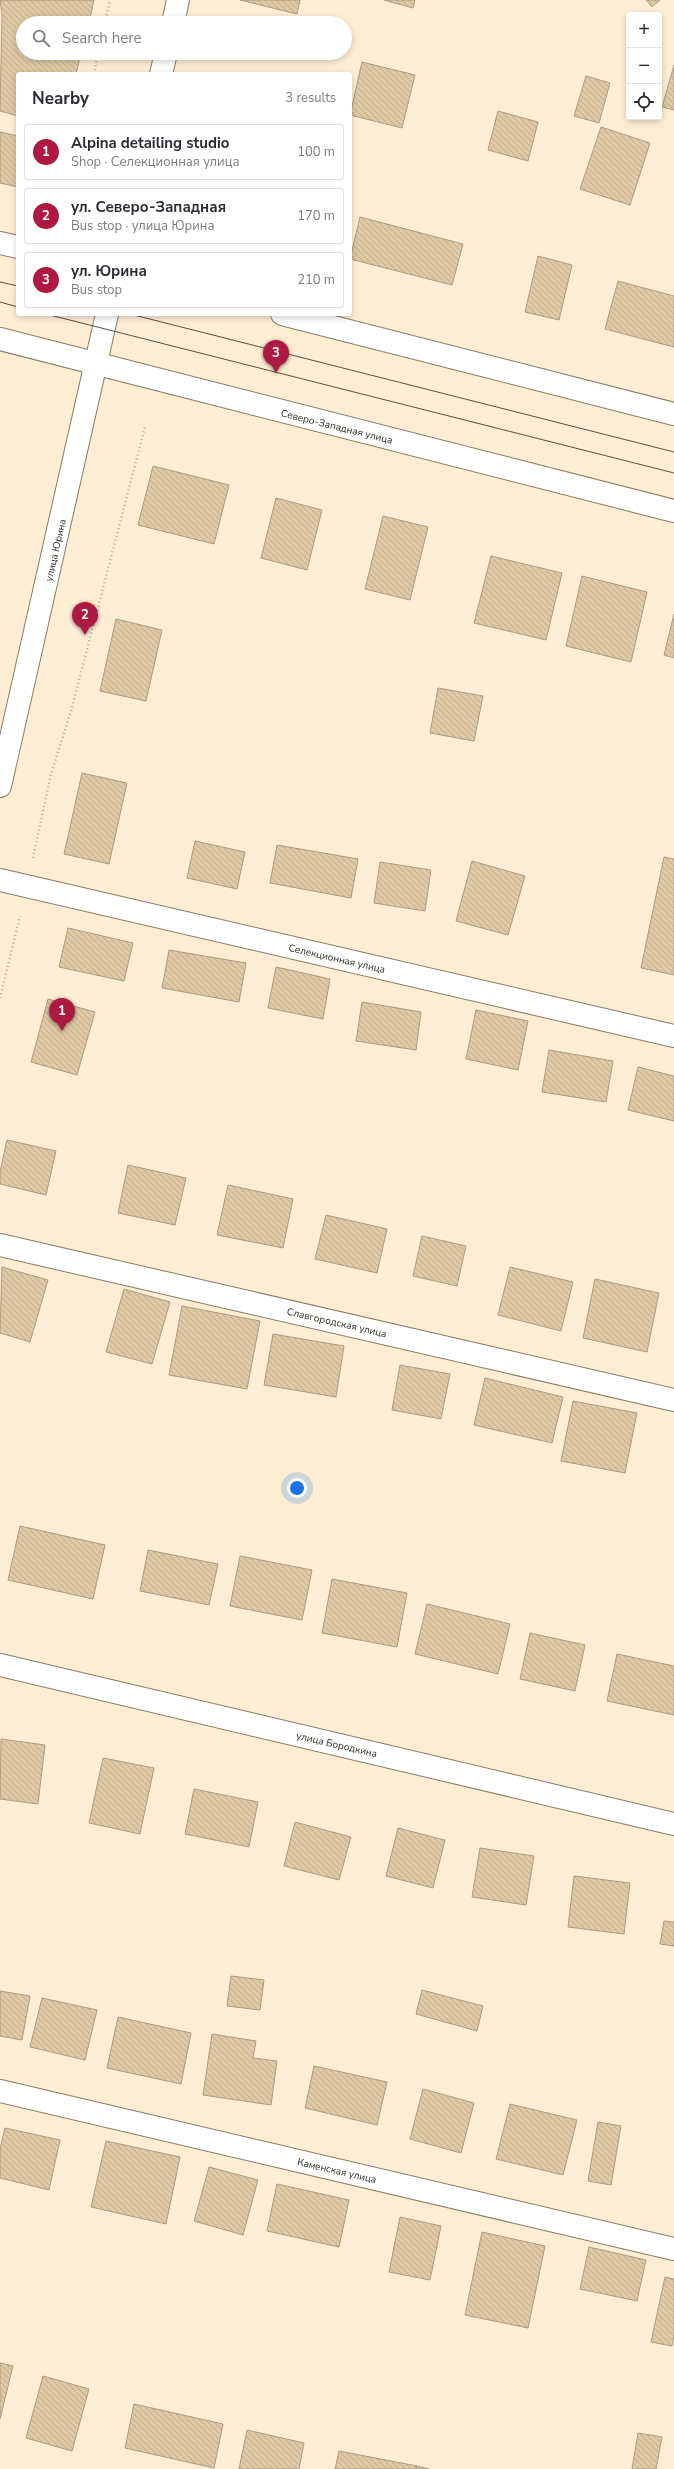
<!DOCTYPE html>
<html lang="en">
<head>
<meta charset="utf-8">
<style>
  :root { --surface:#fff; --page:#f2f2f3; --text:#2b2b33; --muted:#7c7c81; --line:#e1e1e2; --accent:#ad1940 }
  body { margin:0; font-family:"Nunito Sans",sans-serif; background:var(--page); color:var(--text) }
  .controls { position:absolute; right:12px; top:12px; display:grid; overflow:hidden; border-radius:4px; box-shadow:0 2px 6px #0003 }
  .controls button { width:36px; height:36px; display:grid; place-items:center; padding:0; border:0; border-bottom:1px solid var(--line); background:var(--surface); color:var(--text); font:20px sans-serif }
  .you { position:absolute; left:297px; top:1488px; width:14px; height:14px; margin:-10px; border:3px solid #fff; border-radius:50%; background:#1a73e8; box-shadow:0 0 0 6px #1a73e833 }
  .badge { display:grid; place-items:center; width:26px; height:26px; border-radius:50%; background:var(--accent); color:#fff; font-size:13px; font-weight:700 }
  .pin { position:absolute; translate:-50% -33px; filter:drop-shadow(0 1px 2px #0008) }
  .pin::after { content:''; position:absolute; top:21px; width:14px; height:12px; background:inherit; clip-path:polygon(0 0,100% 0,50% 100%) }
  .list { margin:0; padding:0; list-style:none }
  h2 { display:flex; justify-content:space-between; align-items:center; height:52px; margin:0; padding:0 16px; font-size:17px }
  h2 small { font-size:13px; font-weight:400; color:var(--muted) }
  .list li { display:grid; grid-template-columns:26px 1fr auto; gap:12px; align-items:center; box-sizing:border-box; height:56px; margin:0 8px 8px; padding:0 8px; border:1px solid var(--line); border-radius:4px }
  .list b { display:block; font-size:15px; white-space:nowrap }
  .list p { margin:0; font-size:13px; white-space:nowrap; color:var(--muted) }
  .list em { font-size:13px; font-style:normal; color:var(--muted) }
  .icon { flex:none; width:22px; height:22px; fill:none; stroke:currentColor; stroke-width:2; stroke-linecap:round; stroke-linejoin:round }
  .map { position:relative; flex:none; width:674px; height:2469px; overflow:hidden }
  .search { position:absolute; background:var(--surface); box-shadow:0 2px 6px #0003; left:16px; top:16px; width:336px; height:44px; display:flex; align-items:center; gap:10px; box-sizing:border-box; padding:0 14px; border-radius:22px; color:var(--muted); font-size:15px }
  .panel { position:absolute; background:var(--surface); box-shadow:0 2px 6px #0003; left:16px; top:72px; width:336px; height:244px; border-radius:4px }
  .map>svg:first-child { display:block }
</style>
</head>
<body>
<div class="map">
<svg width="674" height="2469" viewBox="0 0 674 2469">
  <defs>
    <pattern id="building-back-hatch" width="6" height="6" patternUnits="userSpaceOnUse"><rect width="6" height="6" fill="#dec9a4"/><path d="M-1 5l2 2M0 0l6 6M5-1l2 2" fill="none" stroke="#bfad8d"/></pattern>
  </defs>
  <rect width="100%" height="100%" fill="#fdeed3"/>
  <path fill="url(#building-back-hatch)" stroke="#aa9c82" d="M0,0H94L89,23H23V53H81L76,74H18V116L0,111L2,14Z
    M240,0H300L297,14Z
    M384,0H415L413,8Z
    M646,0H660L652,7Z
    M362,62L415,75L402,128L350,115Z
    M674,65V110L662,107Z
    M586,76L610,83L599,123L574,116Z
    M498,111L538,122L528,161L488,150Z
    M601,127L650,143L630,205L580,189Z
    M0,132L18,136V187L0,183Z
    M360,217L463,244L452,285L350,259Z
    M538,256L572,265L559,320L525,312Z
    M618,281L674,296V347L605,329Z
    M153,466L229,485L214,544L138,525Z
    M276,498L322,510L307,570L261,558Z
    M383,516L428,527L410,600L365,589Z
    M491,556L562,573L546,640L474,623Z
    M582,576L647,592L631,662L566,646Z
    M674,614V658L664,655Z
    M116,619L162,630L146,701L100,691Z
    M438,688L483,696L474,741L430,733Z
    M82,773L127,783L109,864L64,854Z
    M195,841L245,852L237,889L187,878Z
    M277,845L358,859L351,898L270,883Z
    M664,857L674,859V975L641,968Z
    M472,861L525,876L508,935L456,921Z
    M380,862L431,870L425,911L374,903Z
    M68,928L133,943L124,981L59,967Z
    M169,950L246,963L239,1002L162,988Z
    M276,967L330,979L323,1019L268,1008Z
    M48,999L95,1012L77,1075L31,1062Z
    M362,1002L421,1012L416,1050L356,1041Z
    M476,1010L528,1021L518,1070L466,1059Z
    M549,1050L613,1061L606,1102L542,1092Z
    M638,1067L674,1076V1121L628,1110Z
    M7,1140L56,1151L46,1195L0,1184V1172Z
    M128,1165L186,1178L175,1225L118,1213Z
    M228,1185L293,1199L283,1248L217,1235Z
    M326,1215L387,1229L377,1273L315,1259Z
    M422,1236L466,1246L457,1286L413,1276Z
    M2,1267L48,1280L30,1342L0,1333Z
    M510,1267L573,1282L561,1331L498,1315Z
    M595,1279L659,1293L647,1352L583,1338Z
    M124,1289L170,1302L152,1364L106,1352Z
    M182,1306L260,1321L247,1389L169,1375Z
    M273,1334L344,1346L336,1397L264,1385Z
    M400,1365L450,1374L441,1419L392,1410Z
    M485,1378L563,1397L552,1443L474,1425Z
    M573,1401L637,1413L625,1473L561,1461Z
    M20,1526L105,1545L93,1599L8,1580Z
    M148,1550L218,1564L209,1605L140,1591Z
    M240,1556L312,1570L302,1620L230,1606Z
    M332,1579L407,1593L397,1647L322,1633Z
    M427,1604L510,1624L498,1674L415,1654Z
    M530,1633L585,1645L575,1691L520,1679Z
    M617,1654L674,1666V1715L607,1701Z
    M1,1739L45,1745L38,1804L0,1799Z
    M103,1758L154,1768L140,1834L89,1823Z
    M194,1789L258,1802L249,1847L185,1834Z
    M295,1822L351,1837L339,1880L284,1866Z
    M398,1828L445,1840L433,1888L386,1876Z
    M480,1848L534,1856L526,1905L472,1897Z
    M574,1876L630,1883L624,1934L568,1927Z
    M664,1921L674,1922V1946L660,1944Z
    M231,1976L264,1980L260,2010L227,2006Z
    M422,1990L483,2006L477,2031L416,2014Z
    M0,1991L30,1996L22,2040L0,2036Z
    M42,1998L97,2010L85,2060L30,2047Z
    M118,2017L191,2033L181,2084L107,2068Z
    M212,2034L256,2041L253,2058L277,2061L271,2105L203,2095Z
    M314,2066L387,2082L377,2125L305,2108Z
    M423,2089L474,2103L461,2153L410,2139Z
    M510,2104L577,2120L563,2175L496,2159Z
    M598,2122L621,2126L611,2185L588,2181Z
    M5,2128L60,2140L49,2190L0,2178V2149Z
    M106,2141L180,2157L166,2224L91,2207Z
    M209,2167L258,2180L243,2235L194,2221Z
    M277,2184L349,2200L339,2247L267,2231Z
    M400,2217L441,2226L430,2280L389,2272Z
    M482,2232L545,2246L528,2328L465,2315Z
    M589,2247L646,2260L637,2301L580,2289Z
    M665,2277L674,2279V2336L672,2346L651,2342Z
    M0,2363L13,2366L0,2419Z
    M43,2376L89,2389L72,2451L26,2438Z
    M134,2404L223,2424L214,2468L125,2448Z
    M247,2430L304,2443L299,2469H239Z
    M638,2433L662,2437L656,2469H632Z
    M339,2451L417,2466L416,2469H335Z
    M417,2466L429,2469H416Z"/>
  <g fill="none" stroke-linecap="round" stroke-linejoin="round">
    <defs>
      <path id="street" d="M0,880L674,1036
        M0,1245L674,1400
        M0,1665L674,1824
        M0,2091L674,2249"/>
      <path id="secondary" d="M173,23L178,0
        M161,74L166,53
        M0,243L18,247
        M282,314L674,414
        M0,339L674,511
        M0,786L107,314"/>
    </defs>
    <use href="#street" stroke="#897c63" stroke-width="24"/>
    <use href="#secondary" stroke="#897c63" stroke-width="24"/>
    <path stroke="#b9ad98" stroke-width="2.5" stroke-dasharray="1 3" stroke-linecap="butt" d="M105,23L110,0
      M94,74L98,53
      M33,858L51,774L71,711L145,427
      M0,998L20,916"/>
    <use href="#street" stroke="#fff" stroke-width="22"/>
    <use href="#secondary" stroke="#fff" stroke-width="22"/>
    <path stroke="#585144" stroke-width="1" d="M0,282L18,286
      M0,302L18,307
      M46,314L674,473
      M130,314L674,452"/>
  </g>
  <g text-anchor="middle" stroke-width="3" stroke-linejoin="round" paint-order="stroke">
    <g font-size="10" fill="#342e24" stroke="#fdfdfd">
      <text transform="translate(337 426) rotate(14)" y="4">Северо-Западная улица</text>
      <text transform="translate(55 550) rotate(-77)" y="4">улица Юрина</text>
      <text transform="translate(337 958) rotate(13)" y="4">Селекционная улица</text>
      <text transform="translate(337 1322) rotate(13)" y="4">Славгородская улица</text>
      <text transform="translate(337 1744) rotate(13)" y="4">улица Бородкина</text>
      <text transform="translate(337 2170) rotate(13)" y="4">Каменская улица</text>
    </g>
  </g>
</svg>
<div class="controls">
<button>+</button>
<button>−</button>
<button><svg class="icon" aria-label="locate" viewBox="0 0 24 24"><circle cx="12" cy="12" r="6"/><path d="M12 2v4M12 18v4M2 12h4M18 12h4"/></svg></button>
</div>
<div class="you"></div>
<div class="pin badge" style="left:62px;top:1031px">1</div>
<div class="pin badge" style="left:85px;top:635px">2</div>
<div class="pin badge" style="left:276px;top:373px">3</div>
<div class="search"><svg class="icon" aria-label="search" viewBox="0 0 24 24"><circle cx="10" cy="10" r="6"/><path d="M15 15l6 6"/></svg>Search here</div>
<section class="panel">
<h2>Nearby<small>3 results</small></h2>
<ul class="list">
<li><span class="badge">1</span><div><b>Alpina detailing studio</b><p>Shop · Селекционная улица</p></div><em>100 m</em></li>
<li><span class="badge">2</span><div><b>ул. Северо-Западная</b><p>Bus stop · улица Юрина</p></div><em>170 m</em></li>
<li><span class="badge">3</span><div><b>ул. Юрина</b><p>Bus stop</p></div><em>210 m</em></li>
</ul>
</section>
</div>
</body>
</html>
